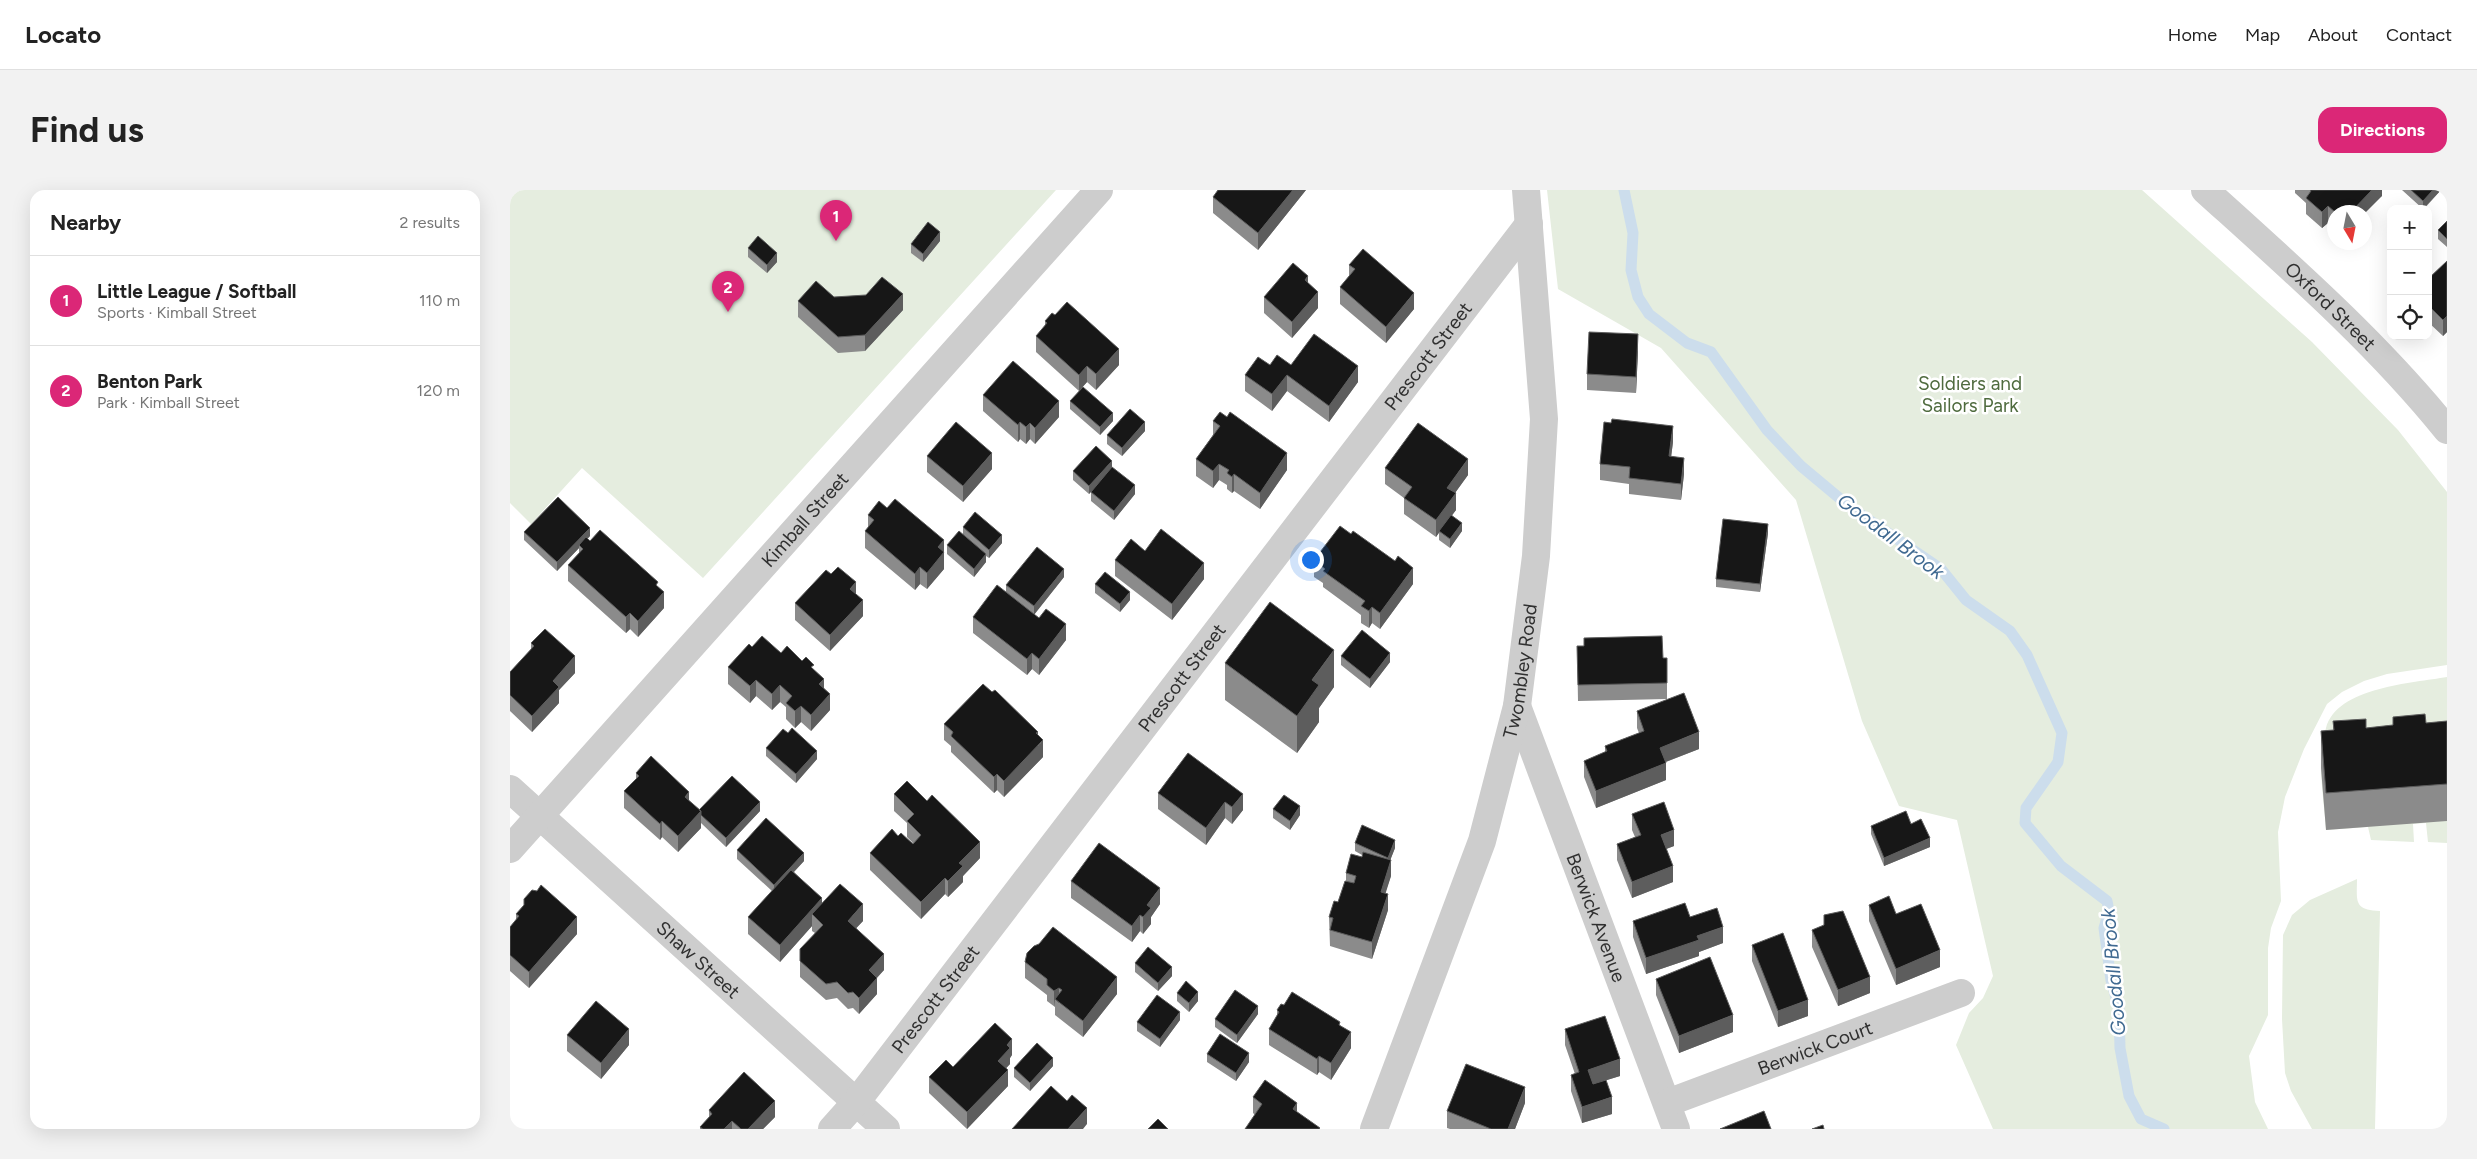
<!DOCTYPE html>
<html lang="en">
<head>
<meta charset="utf-8">
<style>
  :root { --surface:#fff; --page:#f2f2f2; --text:#222; --muted:#767676; --line:#e0e0e0; --accent:#db2777 }
  body { margin:0; font-family:Figtree,sans-serif; background:var(--page); color:var(--text) }
  .controls { position:absolute; right:15px; top:15px; display:grid; overflow:hidden; border-radius:10px; box-shadow:0 5px 20px #0002 }
  .controls button { width:45px; height:45px; display:grid; place-items:center; padding:0; border:0; border-bottom:1px solid var(--line); background:var(--surface); color:var(--text); font:25px sans-serif }
  .compass { position:absolute; left:1817px; top:15px; width:45px; height:45px; border-radius:50%; background:var(--surface); box-shadow:0 5px 20px #0002; rotate:170deg }
  .you { position:absolute; left:800px; top:369px; width:18px; height:18px; margin:-12px; border:4px solid #fff; border-radius:50%; background:#1a73e8; box-shadow:0 0 0 8px #1a73e833 }
  .badge { display:grid; place-items:center; width:32px; height:32px; border-radius:50%; background:var(--accent); color:#fff; font-size:16px; font-weight:700 }
  .pin { position:absolute; translate:-50% -41px; filter:drop-shadow(0 1px 2px #0008) }
  .pin::after { content:''; position:absolute; top:26px; width:18px; height:15px; background:inherit; clip-path:polygon(0 0,100% 0,50% 100%) }
  .list { margin:0; padding:0; list-style:none }
  h2 { display:flex; justify-content:space-between; align-items:center; height:65px; margin:0; padding:0 20px; font-size:21px }
  h2 small { font-size:16px; font-weight:400; color:var(--muted) }
  .list li { display:grid; grid-template-columns:32px 1fr auto; gap:15px; align-items:center; box-sizing:border-box; height:90px; padding:0 20px; border-top:1px solid var(--line) }
  .list b { display:block; font-size:19px; white-space:nowrap }
  .list p { margin:0; font-size:16px; white-space:nowrap; color:var(--muted) }
  .list em { font-size:16px; font-style:normal; color:var(--muted) }
  .icon { flex:none; width:28px; height:28px; fill:none; stroke:currentColor; stroke-width:2; stroke-linecap:round; stroke-linejoin:round }
  .map { position:relative; flex:none; width:1937px; height:939px; overflow:hidden; border-radius:15px }
  header { display:flex; align-items:center; gap:30px; box-sizing:border-box; height:70px; padding:0 25px; background:var(--surface); border-bottom:1px solid var(--line) }
  header strong { font-size:24px }
  nav { display:flex; gap:28px; margin-inline-start:auto; font-size:18px }
  .intro { display:flex; align-items:center; justify-content:space-between; box-sizing:border-box; height:120px; padding:0 30px }
  h1 { margin:0; font-size:35px }
  .button { padding:12px 22px; border-radius:15px; background:var(--accent); color:#fff; font-size:18px; font-weight:700 }
  main { display:flex; gap:30px; padding:0 30px }
  aside { flex:1; background:var(--surface); border-radius:15px; box-shadow:0 5px 20px #0002 }
  .map>svg:first-child { display:block }
</style>
</head>
<body>
<header>
<strong>Locato</strong>
<nav><a>Home</a><a>Map</a><a>About</a><a>Contact</a></nav>
</header>
<div class="intro"><h1>Find us</h1><a class="button">Directions</a></div>
<main>
<aside>
<h2>Nearby<small>2 results</small></h2>
<ul class="list">
<li><span class="badge">1</span><div><b>Little League / Softball</b><p>Sports · Kimball Street</p></div><em>110 m</em></li>
<li><span class="badge">2</span><div><b>Benton Park</b><p>Park · Kimball Street</p></div><em>120 m</em></li>
</ul>
</aside>
<div class="map">
<svg width="1937" height="939" viewBox="0 0 1937 939">
  <rect width="100%" height="100%" fill="#fff"/>
  <path fill="#e5eddf" d="M0,0H546L193,388L72,278L21,334L0,313Z
    M1037,0H1632L1802,152L1888,240L1937,302V475L1877,484L1854,491L1832,502L1817,514L1794,559L1775,607L1768,642L1771,711L1761,738L1758,758V825L1739,866L1745,912L1758,939H1483L1446,855L1459,823L1473,808L1483,786L1447,630L1389,616L1352,531L1286,310L1151,158L1048,99Z
    M1937,487V653L1918,652L1916,633L1903,634L1904,652L1861,650L1858,637L1816,640C1814,607 1806,570 1816,538C1827,497 1903,493 1937,487Z
    M1847,689C1847,711 1843,720 1870,721L1865,939H1802L1781,901L1775,883L1772,829L1773,745L1782,725L1800,710Z"/>
  <g fill="none" stroke-linecap="round" stroke-linejoin="round">
    <path stroke="#ccddec" stroke-width="11" d="M1114,0L1123,43L1121,80L1128,107L1139,124L1177,153L1201,162L1257,240L1291,276L1340,317L1431,379L1456,410L1500,441L1517,465L1552,543L1548,572L1516,618L1515,633L1551,676L1597,711L1599,721L1594,738L1601,790L1609,818L1610,858L1619,906L1631,929L1654,939"/>
    <g stroke="#cdcdcd" stroke-width="28">
      <path id="s1" d="M1695,0C1779,76 1866,152 1937,240"/>
      <path id="s2" d="M1007,516L1166,939"/>
      <path id="s3" d="M0,599L376,939"/>
      <path id="s4" d="M0,659L589,0"/>
      <path id="s5" d="M1157,913L1451,803"/>
      <path id="s6" d="M322,939L347,911L1019,34"/>
      <path id="s7" d="M864,939L972,651L1007,516L1026,366L1034,229L1016,0"/>
    </g>
  </g>
  <path fill="#8b8b8b" d="M796,0L748,60L703,23V7Z
    M1785,0H1872V6L1824,22V39L1818,33L1812,38L1796,24V13L1785,3Z
    M1892,0H1931L1914,19H1913Z
    M1937,31V57L1928,49V40Z
    M430,51L413,72L401,63V54Z
    M238,58L267,72L257,83L238,67Z
    M1937,71V142L1933,146L1918,132V89Z
    M839,75L904,119L876,153L830,114V97L839,86Z
    M798,93L808,118L782,148L754,123V107Z
    M324,107L393,120L355,161L328,163L288,127V111Z
    M545,125L609,175L586,200L577,192L569,201L526,162V146L535,136V131Z
    M1128,161L1126,203L1077,200V184Z
    M760,175H781L848,192L819,232L777,201L762,221L735,201V185Z
    M473,205L549,227L525,254L520,249L516,254L510,249L508,252L473,221Z
    M560,211L603,231L590,245L560,219Z
    M703,231L777,280L750,319L724,301L722,303L717,299V295L709,290L703,298L686,286V269L703,245Z
    M635,241L612,266L597,254V245Z
    M1163,252L1161,267L1174,284L1171,310L1119,304V294L1090,290V274Z
    M417,266L482,279L453,312L417,282Z
    M602,277L625,304L604,330L581,311V302L579,304L563,290V281Z
    M875,278L958,285L945,303L946,320L942,325L952,341L940,358L929,350V342L926,347L894,324V308L875,294Z
    M377,318L434,350V379L417,399L410,394L405,400L355,358V341L358,338V325Z
    M453,337L492,353L479,368L476,366V372L464,387L437,364V355L453,344Z
    M14,342L80,346L77,349L148,397L154,418L128,447L120,439L116,443L58,391V375L69,363V358L47,381L14,350Z
    M1258,343L1250,402L1206,397V389Z
    M635,361L694,389L662,430L605,386V370Z
    M804,370L903,394L870,439L862,433L859,438L851,433V425L813,397V393L804,387Z
    M554,387L524,424L556,450L529,485L522,479L517,485L463,443V427L496,402V395Z
    M585,394L620,410L610,422L585,403Z
    M346,404L353,426L320,461L285,430V413Z
    M21,453L65,483L49,500V513L22,542L0,521V482L21,460Z
    M1067,456L1153,468L1157,493V509L1068,511Z
    M242,457L271,463L292,471L304,480L314,498L320,520L301,541L291,532L285,538L276,529V517L270,512L262,520L246,506L240,513L218,494V477Z
    M831,466L880,472L860,498L831,475Z
    M715,473L824,497L809,518V532L787,563L715,510Z
    M1127,521L1189,559L1156,572V590L1086,618L1074,587V571L1095,562V556L1129,543L1127,538Z
    M1883,527L1916,533L1937,531V631L1816,640L1811,578V541L1823,540V531L1856,538L1883,535Z
    M434,534L528,545L533,567L494,607L487,600L484,603L441,562V556L434,550Z
    M256,558L307,569L286,593L256,566Z
    M678,563L733,620L722,634L715,628L696,655L648,619V603Z
    M126,583L179,611L189,620L250,621L216,657L191,633V638L168,662L152,647L150,650L114,618V601L126,589Z
    M384,604L470,668L453,686V692L438,707L435,704L411,729L360,680V663L388,646L403,653L397,647V633L384,621Z
    M763,619L790,625L780,640L763,628Z
    M1122,624L1164,656L1156,659L1163,692L1122,708L1107,670V654L1125,647L1122,640Z
    M1401,634L1420,657L1374,676L1361,644V636Z
    M845,653L885,658L880,670L881,686L875,703L878,720L862,769L820,756L819,727L828,712L836,691V683L852,667V665L845,661Z
    M227,660L294,671L284,682L312,713L353,731L346,738L374,780L367,788V804L349,824L343,818L338,819L327,808L316,810L290,787V771L305,743L302,741V736L270,772L238,744V727L262,701L227,669Z
    M561,691L650,714L641,727V734L633,744L630,741L622,752L561,708Z
    M1359,715L1386,724L1430,777L1386,795L1359,731Z
    M6,724L67,744L19,798L0,781V737L6,730Z
    M1314,725L1360,803L1328,816L1302,757V740L1314,736Z
    M1180,727L1213,753L1189,762V766L1136,784L1123,747V731Z
    M1242,755L1298,826L1268,837L1242,771Z
    M515,772L607,804L573,847L545,825V817L537,811V805L515,788Z
    M625,773L662,786L648,801L625,782Z
    M1146,789L1223,842L1169,863L1146,805Z
    M667,803L688,811L679,822L667,811Z
    M774,815L830,835L841,858L821,890L809,882L807,885L759,855V839L767,826V820Z
    M748,824L727,853L705,837V829Z
    M670,830L650,857L627,841V832Z
    M1055,839L1110,886L1083,894L1102,924L1072,933L1061,901V885L1065,884L1055,855Z
    M57,845L119,855L91,889L57,861Z
    M697,864L739,872L726,891L697,872Z
    M502,865L500,868V874L496,878L498,896L457,939L419,903V887Z
    M543,876L520,901L504,887V878Z
    M743,907L810,939L745,925L743,923Z
    M1015,913L1005,939H940L937,938V921Z
    M199,920L265,927L253,939H190V937L199,927Z"/>
  <path fill="#5d5d5d" d="M783,0H796L748,60V43Z
    M1862,0H1872V6L1854,24V22H1841Z
    M1923,0H1931L1913,19V11Z
    M1818,16V33L1812,38V22Z
    M430,42V51L413,72V64Z
    M267,63V72L257,83V75Z
    M798,86V102L795,90Z
    M808,102V118L782,148V132Z
    M904,103V119L876,153V137Z
    M393,104V120L355,161V145Z
    M1937,126V142L1933,146V130Z
    M1128,144V161L1126,203V187Z
    M609,159V175L586,200V184Z
    M577,176V192L569,201V185Z
    M848,176V192L819,232V216Z
    M777,185V201L762,221V204Z
    M549,211V227L525,254V238Z
    M603,223V231L590,245V237Z
    M510,232V249L508,252V235Z
    M635,232V241L612,266V258Z
    M520,233V249L516,254V237Z
    M1163,236V252L1159,283V266Z
    M482,263V279L453,312V296Z
    M777,263V280L750,319V303Z
    M1174,268V284L1171,310V294Z
    M958,269V285L937,314V298Z
    M602,271V279L579,304V296Z
    M709,274V290L703,298V281Z
    M724,284V301L722,303V287Z
    M625,295V304L604,330V321Z
    M946,303V320L926,347V330Z
    M952,333V341L940,358V349Z
    M1258,334V343L1250,402V394Z
    M80,338V346L70,357L69,355V358L47,381V372Z
    M492,345V353L479,368V360Z
    M434,350V379L417,399V383L428,357Z
    M476,364V372L464,387V379Z
    M694,373V389L662,430V414Z
    M410,377V394L405,400V384Z
    M903,378V394L870,439V423Z
    M554,379V387L524,425V416Z
    M346,392V409L340,399Z
    M154,402V418L128,447V431Z
    M620,402V410L610,422V414Z
    M353,410V426L320,461V445Z
    M862,417V433L859,438V421Z
    M120,423V439L116,443V427Z
    M556,434V450L529,485V469Z
    M824,460V497L809,518V532L787,563V526L802,490Z
    M522,463V479L517,485V469Z
    M880,463V472L860,498V489Z
    M65,466V483L49,500V513L22,542V526L43,491Z
    M314,489V506L309,494Z
    M246,490V506L240,513V496Z
    M270,495V512L262,520V504Z
    M320,504V520L301,541V525Z
    M291,516V532L285,538V521Z
    M528,542V556L533,550V567L494,607V591L526,543Z
    M1189,542V559L1150,574V558Z
    M307,561V569L286,593V584Z
    M1156,573V590L1086,618V601Z
    M487,584V600L484,603V587Z
    M179,602V618L175,607Z
    M733,604V620L722,634V617Z
    M250,612V621L216,657V648Z
    M715,612V628L696,655V638Z
    M790,616V625L780,640V631Z
    M191,621V638L168,662V646Z
    M152,631V647L150,650V634Z
    M1164,640V656L1151,661V645Z
    M1420,648V657L1374,676V668Z
    M885,650V658L878,676V668Z
    M470,652V668L453,686V692L438,707V691L449,673Z
    M294,663V671L264,703V695Z
    M881,670V686L871,718V702Z
    M1163,676V692L1122,708V692Z
    M435,688V704L411,729V712Z
    M650,698V714L641,727V734L633,744V727L637,715Z
    M878,704V720L862,769V752Z
    M312,708V725L302,724V736L270,772V755Z
    M353,714V731L338,747V731Z
    M630,725V741L622,752V736Z
    M67,727V744L19,798V782Z
    M1213,737V753L1189,762V766L1136,784V768L1187,746Z
    M1430,760V777L1386,795V779Z
    M374,764V780L359,796V780Z
    M662,777V786L648,801V793Z
    M607,787V804L573,847V831Z
    M1360,787V803L1328,816V800Z
    M367,788V804L349,824V808Z
    M549,798V813L545,809L544,817V801Z
    M688,802V811L679,822V813Z
    M1298,810V826L1268,837V821Z
    M748,816V824L727,853V845Z
    M670,822V830L650,857V849Z
    M1223,825V842L1169,863V846Z
    M119,839V855L91,889V873Z
    M841,842V858L821,890V873Z
    M502,849V865L500,868V874L488,887V871L497,855Z
    M739,863V872L726,891V883Z
    M809,866V882L807,885V869Z
    M543,868V876L520,901V893Z
    M1110,869V886L1078,896V880Z
    M498,880V896L457,939V922Z
    M1015,897V913L1005,939H998Z
    M1102,907V924L1072,933V917Z
    M265,911V927L253,939H238Z
    M787,913V929L783,919Z
    M577,918V934L573,939H558Z
    M222,931V939H214Z"/>
  <path fill="#171717" stroke="#5d5d5d" d="M708,0H783L748,43L703,7Z
    M1800,0H1862L1841,22H1825L1818,16L1812,22L1796,8L1801,1Z
    M1901,0H1923L1913,11Z
    M1937,31V49L1928,40Z
    M418,32L430,42L413,64L401,54Z
    M248,46L267,63L257,75L238,58Z
    M853,59L904,103L876,137L830,97L845,79L839,75Z
    M1937,71V126L1933,130L1918,115V89Z
    M783,73L798,86L795,90L808,102L782,132L754,107Z
    M372,87L393,104L355,145L328,147L288,111L306,91L324,107L356,105Z
    M557,112L609,159L586,184L577,176L569,185L526,146L537,133L535,131L542,123L545,125Z
    M1079,142L1128,144L1126,187L1077,184Z
    M804,144L848,176L819,216L777,185L762,204L735,185L748,167L760,175L767,165L781,175Z
    M503,171L549,211L525,238L520,233L516,237L510,232L508,235L473,205Z
    M573,197L603,223L590,237L560,211Z
    M620,219L635,232L612,258L597,245Z
    M710,222L717,227L720,222L777,263L750,303L724,284L722,287L717,283L719,280L709,274L703,281L686,269L710,236L703,231Z
    M1102,229L1163,236L1159,266L1174,268L1171,294L1119,288L1120,277L1090,274L1094,232L1101,233Z
    M446,232L482,263L453,296L417,266Z
    M908,233L958,269L937,298L946,303L926,330L894,308L902,297L875,278Z
    M586,256L602,271L579,296L563,281Z
    M602,277L625,295L604,321L581,302Z
    M48,307L80,338L47,372L14,342Z
    M385,309L434,350L428,357L434,362L417,383L410,377L405,384L355,341L364,330L358,325L369,311L377,318Z
    M465,322L492,345L479,360L453,337Z
    M941,325L952,333L940,349L929,341Z
    M1213,329L1258,334L1250,394L1206,389Z
    M830,336L841,344L843,341L885,371L888,366L903,378L870,423L862,417L859,421L851,416L855,411L813,381L815,379L804,370Z
    M651,339L694,373L662,414L605,370L621,349L635,361Z
    M90,340L148,392L146,395L154,402L128,431L120,423L116,427L58,375L73,359L69,355L76,347L80,351Z
    M449,341L476,364L464,379L437,355Z
    M527,357L554,379L524,416L496,395Z
    M328,377L346,392L340,399L353,410L320,445L285,413L316,380L321,384Z
    M595,382L620,402L610,414L585,394Z
    M487,395L529,428L536,419L556,434L529,469L522,463L517,469L463,427Z
    M760,412L824,460L802,490L809,495L787,526L715,473Z
    M35,439L65,466L43,491L49,497L22,526L0,505V482L24,456L21,453Z
    M852,440L880,463L860,489L831,466Z
    M252,446L271,463L277,456L292,471L296,467L304,475L301,477L314,489L309,494L320,504L301,525L291,516L285,521L276,513L282,506L270,495L262,504L246,490L240,496L218,477L239,454L242,457Z
    M1152,446L1153,468H1157V493L1068,495L1067,456H1074V448Z
    M473,494L482,502L485,500L528,542L526,543L533,550L494,591L487,584L484,587L441,546L443,542L434,534Z
    M1174,503L1189,542L1150,558L1156,573L1086,601L1074,571L1097,561L1095,556L1134,541L1127,521Z
    M1915,524L1916,533L1937,531V594L1816,603L1811,541L1824,540L1823,531L1856,529V538L1883,535V527Z
    M282,538L307,561L286,584L256,558L273,539L278,543Z
    M678,563L733,604L722,617L715,612L696,638L648,603Z
    M141,566L179,602L175,607L191,621L168,646L152,631L150,634L114,601L129,586L126,583Z
    M222,586L250,612L216,648L191,625V621L189,620Z
    M397,591L417,611L422,605L470,652L449,673L453,676L438,691L435,688L411,712L360,663L382,639L388,646L391,643L403,654L411,645L397,631L404,624L384,604Z
    M774,605L790,616L780,631L763,619Z
    M1154,612L1164,640L1151,645L1163,676L1122,692L1107,654L1131,645L1122,624Z
    M1396,621L1401,634L1411,629L1420,648L1374,668L1361,636Z
    M256,628L294,663L264,695L227,660Z
    M852,635L885,650L878,668L845,653Z
    M589,653L650,698L637,715L641,718L633,727L630,725L622,736L561,691Z
    M853,662L881,670L871,702L878,704L862,752L820,740L823,728L819,727L824,711L828,712L835,691L844,693L846,686L836,683L841,664L852,667Z
    M281,680L312,708L270,755L238,727Z
    M330,694L353,714L338,731L374,764L359,780L367,788L349,808L343,802L338,803L327,792L316,794L290,771V759L313,735L302,724Z
    M31,695L67,727L19,782L0,765V737L9,726L6,724L14,715V709L22,700L27,701Z
    M1379,706L1386,724L1411,714L1430,760L1386,779L1359,715Z
    M1175,713L1180,727L1207,718L1213,737L1187,746L1189,750L1136,768L1123,731Z
    M1333,721L1360,787L1328,800L1302,740L1314,735V725Z
    M543,737L607,787L573,831L545,809L552,800L549,798L544,801L537,795V789L515,772L517,763L524,756L529,754Z
    M1273,743L1298,810L1268,821L1242,755Z
    M638,757L662,777L648,793L625,773Z
    M1200,767L1223,825L1169,846L1146,789Z
    M676,791L688,802L679,813L667,803Z
    M725,800L748,816L727,845L705,829Z
    M782,802L830,832L829,835L841,842L821,873L809,866L807,869L759,839L769,822L767,820L771,814L774,815Z
    M647,805L670,822L650,849L627,832Z
    M86,811L119,839L91,873L57,845Z
    M1095,826L1110,869L1078,880L1083,894L1096,890L1102,907L1072,917L1061,885L1069,882L1055,839Z
    M485,833L502,849L497,855L500,858L488,871L498,880L457,922L419,887L436,870L443,877Z
    M710,844L739,863L726,883L697,864Z
    M527,853L543,868L520,893L504,878Z
    M956,874L1015,897L998,939H981L937,921Z
    M234,882L265,911L238,939H231L222,931L214,939H193L190,937L202,924L199,920Z
    M755,890L787,913L783,919L810,938L809,939H735L752,914L743,907Z
    M541,896L557,911L562,905L577,918L558,939H502Z
    M1254,921L1261,939H1210Z
    M648,929L658,939H638Z
    M1313,935L1314,939H1302Z"/>
  <g text-anchor="middle" stroke-width="5" stroke-linejoin="round" paint-order="stroke">
    <g font-size="19" fill="#303030" stroke="#fff">
      <text dy="7" stroke="none"><textPath href="#s1" startOffset="171">Oxford Street</textPath></text>
      <text dy="7" stroke="none"><textPath href="#s6" startOffset="976">Prescott Street</textPath></text>
      <text dy="7" stroke="none"><textPath href="#s4" startOffset="442">Kimball Street</textPath></text>
      <text dy="7" stroke="none"><textPath href="#s7" startOffset="482">Twombley Road</textPath></text>
      <text dy="7" stroke="none"><textPath href="#s6" startOffset="571">Prescott Street</textPath></text>
      <text dy="7" stroke="none"><textPath href="#s2" startOffset="226">Berwick Avenue</textPath></text>
      <text dy="7" stroke="none"><textPath href="#s3" startOffset="254">Shaw Street</textPath></text>
      <text dy="7" stroke="none"><textPath href="#s6" startOffset="166">Prescott Street</textPath></text>
      <text dy="7" stroke="none"><textPath href="#s5" startOffset="158">Berwick Court</textPath></text>
    </g>
    <g font-size="19" fill="#4f6b3e" stroke="#fff">
      <text x="1460" y="200">Soldiers and<tspan x="1460" dy="22">Sailors Park</tspan></text>
    </g>
    <g font-size="20" font-style="italic" fill="#406a91" stroke="#fff">
      <text transform="translate(1381 346) rotate(37)" y="7">Goodall Brook</text>
      <text transform="translate(1603 782) rotate(-95)" y="7">Goodall Brook</text>
    </g>
  </g>
</svg>
<div class="controls">
<button>+</button>
<button>−</button>
<button><svg class="icon" aria-label="locate" viewBox="0 0 24 24"><circle cx="12" cy="12" r="6"/><path d="M12 2v4M12 18v4M2 12h4M18 12h4"/></svg></button>
</div>
<svg class="compass" viewBox="-18 -18 36 36"><path d="M0-13l5 13h-10z" fill="#e53935"/><path d="M0 13l5-13h-10z" fill="#767676"/></svg>
<div class="you"></div>
<div class="pin badge" style="left:326px;top:51px">1</div>
<div class="pin badge" style="left:218px;top:122px">2</div>
</div>
</main>
</body>
</html>
